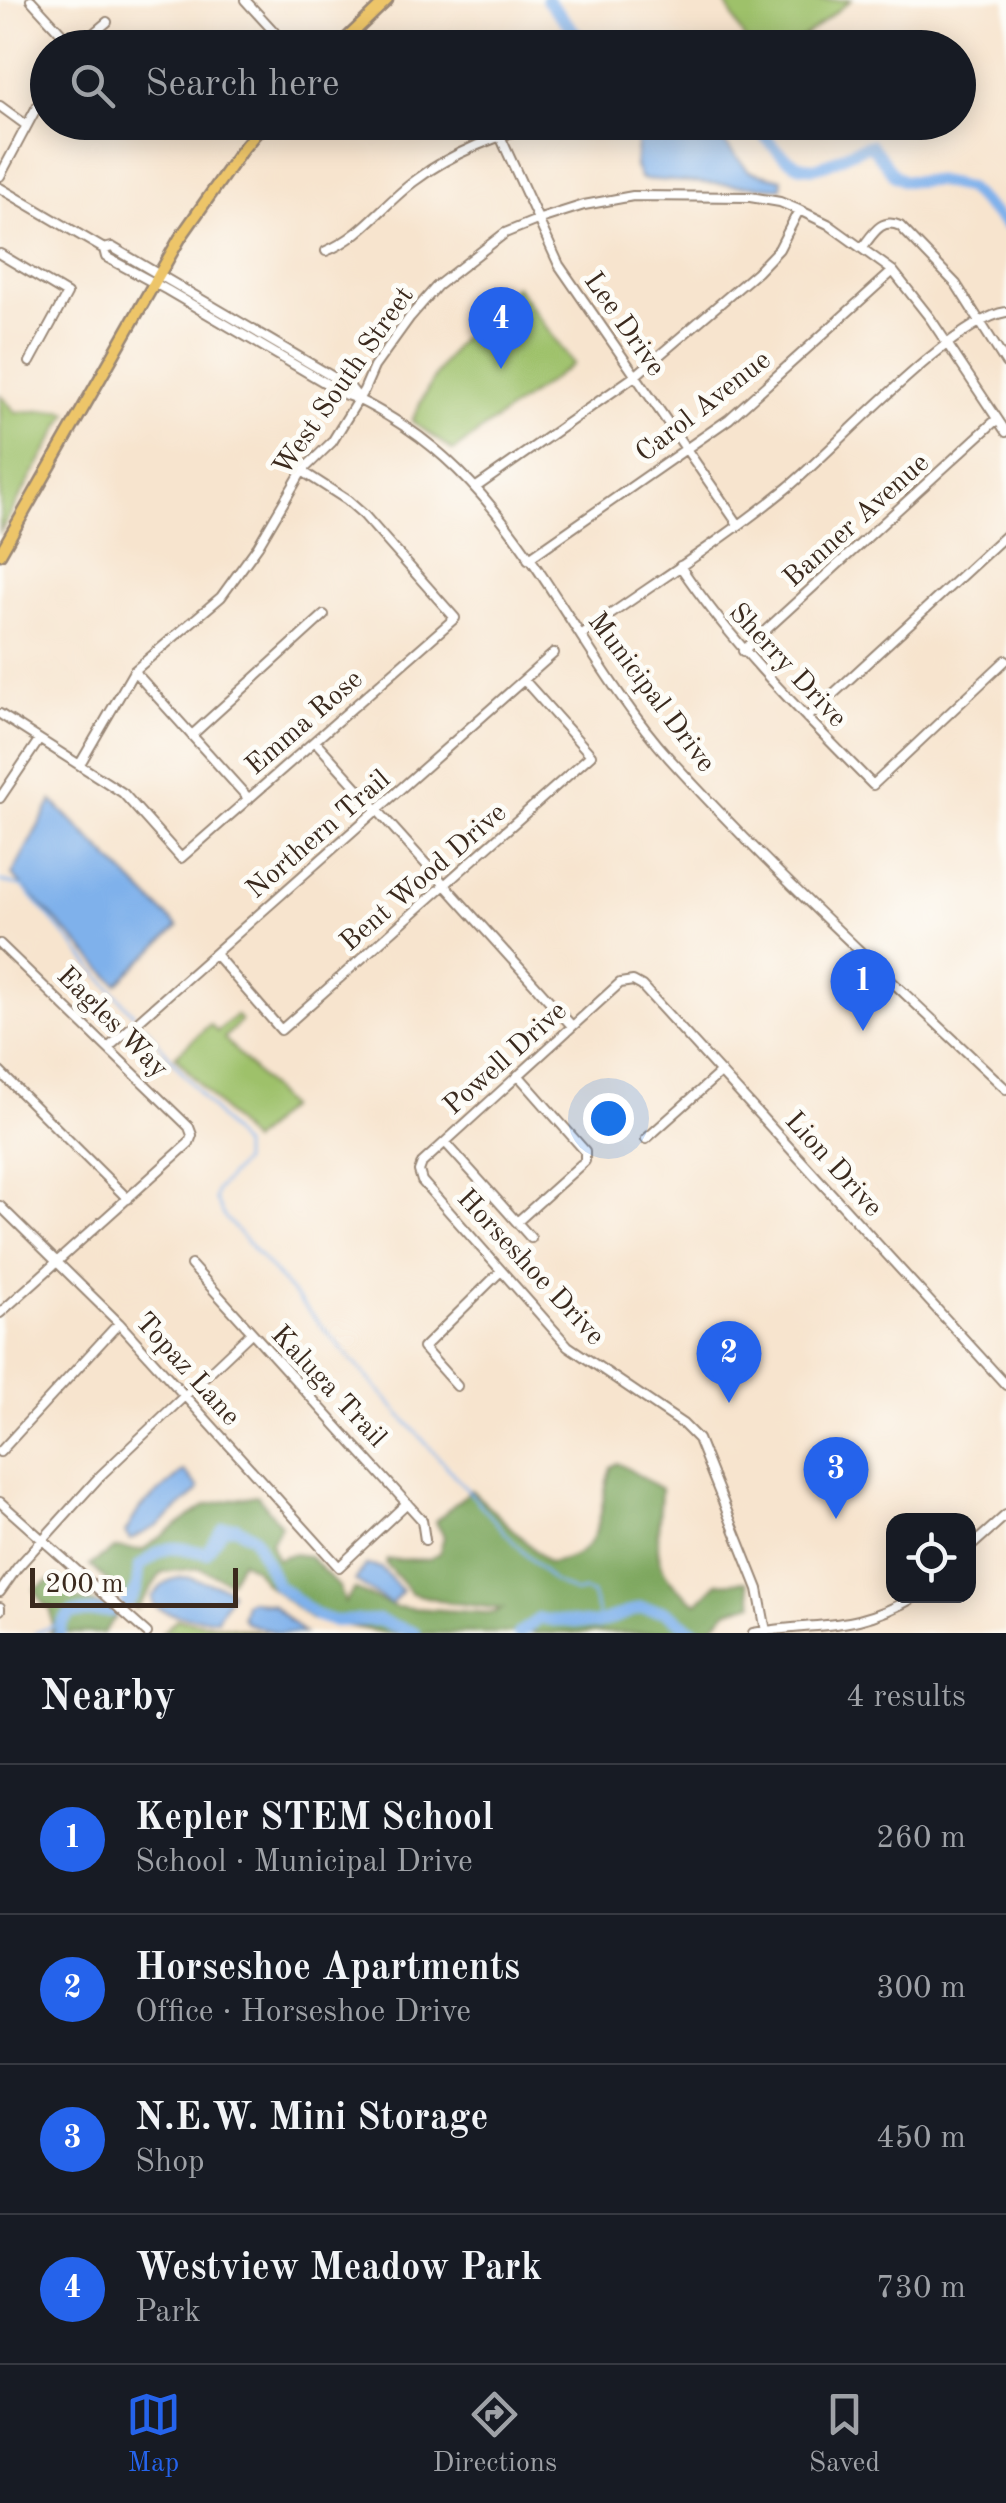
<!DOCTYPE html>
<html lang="en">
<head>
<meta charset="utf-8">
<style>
  :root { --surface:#171b24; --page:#242831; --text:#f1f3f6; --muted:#9ea1a6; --line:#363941; --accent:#2563eb }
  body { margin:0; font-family:"Old Standard TT",serif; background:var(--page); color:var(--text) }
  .controls { position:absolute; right:30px; bottom:30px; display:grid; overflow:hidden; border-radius:20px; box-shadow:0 5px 25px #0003 }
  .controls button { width:90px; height:90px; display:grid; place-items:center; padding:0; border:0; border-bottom:2px solid var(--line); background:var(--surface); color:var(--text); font:50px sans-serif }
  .scale { position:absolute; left:30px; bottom:25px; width:208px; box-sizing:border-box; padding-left:10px; border:5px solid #3b2a1e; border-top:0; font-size:28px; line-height:35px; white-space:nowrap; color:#3b2a1e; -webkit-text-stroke:8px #fdfcf7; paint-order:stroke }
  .you { position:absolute; left:608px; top:1118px; width:35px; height:35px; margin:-25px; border:8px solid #fff; border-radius:50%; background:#1a73e8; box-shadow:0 0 0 15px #1a73e833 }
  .badge { display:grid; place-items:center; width:65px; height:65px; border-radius:50%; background:var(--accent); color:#fff; font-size:32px; font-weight:700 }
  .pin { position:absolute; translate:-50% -82px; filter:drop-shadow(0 2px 5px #0008) }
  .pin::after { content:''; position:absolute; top:52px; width:35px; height:30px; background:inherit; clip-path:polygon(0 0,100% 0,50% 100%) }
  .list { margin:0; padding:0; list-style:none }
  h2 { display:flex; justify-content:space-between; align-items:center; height:130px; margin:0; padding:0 40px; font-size:42px }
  h2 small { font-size:32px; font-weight:400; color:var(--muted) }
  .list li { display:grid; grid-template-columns:65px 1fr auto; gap:30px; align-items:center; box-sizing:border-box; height:150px; padding:0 40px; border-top:2px solid var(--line) }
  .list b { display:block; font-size:38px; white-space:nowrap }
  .list p { margin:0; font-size:32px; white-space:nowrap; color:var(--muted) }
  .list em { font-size:32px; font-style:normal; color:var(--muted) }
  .icon { flex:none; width:55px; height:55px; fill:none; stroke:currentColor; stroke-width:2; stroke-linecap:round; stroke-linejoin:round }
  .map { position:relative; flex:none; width:1006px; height:1633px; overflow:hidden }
  .search { position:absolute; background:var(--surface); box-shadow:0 5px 25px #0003; left:30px; right:30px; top:30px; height:110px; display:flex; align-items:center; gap:25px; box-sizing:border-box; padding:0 35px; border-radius:55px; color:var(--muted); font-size:38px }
  .sheet { height:730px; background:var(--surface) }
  nav { display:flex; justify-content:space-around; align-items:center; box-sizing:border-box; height:140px; border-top:2px solid var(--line); background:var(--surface); font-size:28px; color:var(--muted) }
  nav a { display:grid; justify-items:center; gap:5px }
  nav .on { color:var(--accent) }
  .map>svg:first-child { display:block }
</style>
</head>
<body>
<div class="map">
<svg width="1006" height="1633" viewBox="0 0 1006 1633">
  <rect width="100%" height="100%" fill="#fdfcf7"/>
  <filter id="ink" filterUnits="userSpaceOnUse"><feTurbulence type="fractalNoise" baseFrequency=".01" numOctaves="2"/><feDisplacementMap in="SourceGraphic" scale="20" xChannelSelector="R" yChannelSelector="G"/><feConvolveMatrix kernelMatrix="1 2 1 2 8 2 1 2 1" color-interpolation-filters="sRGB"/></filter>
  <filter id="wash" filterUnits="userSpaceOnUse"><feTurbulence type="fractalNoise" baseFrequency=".0048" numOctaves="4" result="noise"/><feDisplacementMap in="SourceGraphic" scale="40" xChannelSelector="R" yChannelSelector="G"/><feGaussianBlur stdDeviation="2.25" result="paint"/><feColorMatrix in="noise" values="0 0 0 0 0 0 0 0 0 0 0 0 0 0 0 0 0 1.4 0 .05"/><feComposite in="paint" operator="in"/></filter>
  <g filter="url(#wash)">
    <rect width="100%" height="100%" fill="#f7e4ce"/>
    <path fill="#9ec16b" stroke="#6c7644" stroke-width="2.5" d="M718,0H851L791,47L749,48L726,4Z
      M516,286L573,364L453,451L412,421C438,363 466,325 516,286Z
      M0,395L16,412L61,410L68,413L0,532Z
      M236,1015L241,1021L224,1038L287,1107L251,1142L175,1056L210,1024L217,1032Z
      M177,1619L265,1633H162Z"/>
    <path fill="#7ea75f" stroke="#5c683e" stroke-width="2.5" d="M618,1463L661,1489C659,1545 645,1569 697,1603L717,1583L747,1581L754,1603L727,1611L706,1633H387L311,1619L265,1583L255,1569L241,1561L230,1582L200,1568L162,1572L137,1609L90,1565L116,1548L142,1550L206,1505L257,1495L281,1525L271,1542L276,1559L292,1554L309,1556L339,1587L345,1602L354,1589L395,1607L493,1613L502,1609L446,1602L411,1593L386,1564L387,1560L429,1559L439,1554L444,1536L435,1521L471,1490L548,1563C609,1556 596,1510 611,1467Z
      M57,1577L67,1586L72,1597L104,1606L116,1617L103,1633H50L53,1630L51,1610L43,1604L35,1589Z"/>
    <path fill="#7fb1eb" stroke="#5d6e84" stroke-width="2.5" d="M653,123H716L721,139L749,171L782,179L781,188L641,179L635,167L638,135Z
      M52,801L178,927L117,984L12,875Z
      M184,1471L199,1488L197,1492L159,1525L130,1540L125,1533L140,1508Z
      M366,1565L381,1568L402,1591L391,1604L355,1581Z
      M188,1577L228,1588L231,1593L217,1619C195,1617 172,1618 153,1605L152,1597C164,1582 169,1578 188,1577Z
      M250,1600L272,1605L304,1633H278L246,1623L242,1617L245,1603Z"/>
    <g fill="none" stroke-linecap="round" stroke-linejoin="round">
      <path stroke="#7fb1eb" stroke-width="2.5" d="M717,125L728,124L761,132
        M0,881L23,887L133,1014
        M144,1025L242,1146V1162L217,1190L215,1199L223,1215L518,1547L553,1581L576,1593L584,1591L592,1594L601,1622
        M35,1633L62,1623"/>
      <path stroke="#7fb1eb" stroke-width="12" d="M547,0L589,48
        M753,122C767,140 792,173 818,167C837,163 851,148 871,145L895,176L904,181H936L967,188L1006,225
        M126,1603C138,1596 138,1580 139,1567C168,1543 169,1546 206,1553L224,1528L236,1527L254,1537L276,1584L315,1615L334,1621L378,1620L415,1633
        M60,1633L62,1623L71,1613L112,1611
        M519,1633L539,1619L596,1624L640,1608L664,1611L697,1633"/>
    </g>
  </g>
  <g filter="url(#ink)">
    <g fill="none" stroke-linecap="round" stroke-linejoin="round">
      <defs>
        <path id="minor" d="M31,0L75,48
          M245,0L289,48
          M76,48L107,22
          M0,106L26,125
          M500,136L559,265L738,524
          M0,176L48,86
          M0,188L104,249L112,247L350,387L359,399
          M862,248C873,234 881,217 900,226L956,284L1006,363
          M104,249L106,257L167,290L346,395C363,400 378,410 393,419C520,495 574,652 670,759C775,875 892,981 1006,1089
          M326,251C363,236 384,203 416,180C454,151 498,136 543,122
          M0,254L67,294L30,362
          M475,488L635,376L757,272L779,249L799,210
          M528,559L729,419L893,271
          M680,566C735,648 804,715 873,785L1006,660
          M581,635C650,586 722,541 787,488C835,449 952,320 1006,312
          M743,651L996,420
          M134,671L249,799
          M0,714L123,793L181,858L455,618L364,515L347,500L302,471
          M807,718L1006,535
          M192,735L324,615
          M315,741L572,1026
          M80,764L134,671L221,597L258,546L302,471L332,442L364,390L374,367L410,317L437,286L505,233L537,220L584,205L633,196L750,197L780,202L799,210L828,224L893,271L930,318L1006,432
          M0,798L39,740
          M0,944L189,1127L192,1135L189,1143L0,1313
          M215,954L281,1030L591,755L524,680
          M109,1047L554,653
          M0,1072L128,1199
          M646,1139L721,1072
          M445,1142L531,1238
          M0,1206L119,1323L339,1567L407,1503
          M517,1222L585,1161V1151L518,1075
          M191,1265L422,1520L425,1540
          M457,1386L423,1348L501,1271
          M0,1452L119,1323
          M0,1502L147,1633
          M968,1549L1006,1515
          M0,1592L17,1568L101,1475L251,1333
          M0,1607V1610
          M766,1631L758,1589L698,1439L683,1424L568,1346L422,1181L419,1171L422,1163L620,983L633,981L642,986L1006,1385
          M753,1633C824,1621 851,1633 917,1596"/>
        <path id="major" d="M337,48L387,0
          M0,554L180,238L241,151L265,122"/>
      </defs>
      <use href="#minor" stroke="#998776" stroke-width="12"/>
      <use href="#major" stroke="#998776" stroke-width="15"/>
      <use href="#minor" stroke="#fff" stroke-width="8"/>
      <use href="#major" stroke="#edc569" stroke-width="10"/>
    </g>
  </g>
  <g text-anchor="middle" stroke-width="10" stroke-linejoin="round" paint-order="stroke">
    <g font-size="28" fill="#3b2a1e" stroke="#fdfcf7">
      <text transform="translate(626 323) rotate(55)" y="10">Lee Drive</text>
      <text transform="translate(342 380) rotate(-55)" y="10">West South Street</text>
      <text transform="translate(702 405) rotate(-38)" y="10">Carol Avenue</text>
      <text transform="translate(855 519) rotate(-42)" y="10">Banner Avenue</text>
      <text transform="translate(789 664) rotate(47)" y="10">Sherry Drive</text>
      <text transform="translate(653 691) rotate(53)" y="10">Municipal Drive</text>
      <text transform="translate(303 721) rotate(-41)" y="10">Emma Rose</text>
      <text transform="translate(317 833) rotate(-41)" y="10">Northern Trail</text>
      <text transform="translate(422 876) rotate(-41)" y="10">Bent Wood Drive</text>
      <text transform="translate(114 1021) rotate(45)" y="10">Eagles Way</text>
      <text transform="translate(504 1057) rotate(-42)" y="10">Powell Drive</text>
      <text transform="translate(835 1163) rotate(48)" y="10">Lion Drive</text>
      <text transform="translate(532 1266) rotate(47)" y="10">Horseshoe Drive</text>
      <text transform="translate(189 1368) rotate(48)" y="10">Topaz Lane</text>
      <text transform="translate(330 1385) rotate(47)" y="10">Kaluga Trail</text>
    </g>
  </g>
</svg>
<div class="controls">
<button><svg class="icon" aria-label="locate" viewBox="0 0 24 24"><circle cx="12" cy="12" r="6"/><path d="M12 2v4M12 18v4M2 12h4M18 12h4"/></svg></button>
</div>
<div class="scale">200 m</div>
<div class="you"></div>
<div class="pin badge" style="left:863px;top:1031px">1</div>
<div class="pin badge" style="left:729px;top:1403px">2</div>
<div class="pin badge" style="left:836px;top:1519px">3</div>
<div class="pin badge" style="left:501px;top:369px">4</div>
<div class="search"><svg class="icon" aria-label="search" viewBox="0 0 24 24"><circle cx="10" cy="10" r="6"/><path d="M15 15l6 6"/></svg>Search here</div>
</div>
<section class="sheet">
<h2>Nearby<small>4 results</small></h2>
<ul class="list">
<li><span class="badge">1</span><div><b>Kepler STEM School</b><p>School · Municipal Drive</p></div><em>260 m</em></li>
<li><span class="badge">2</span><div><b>Horseshoe Apartments</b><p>Office · Horseshoe Drive</p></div><em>300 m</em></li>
<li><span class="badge">3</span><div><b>N.E.W. Mini Storage</b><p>Shop</p></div><em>450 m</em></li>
<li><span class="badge">4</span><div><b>Westview Meadow Park</b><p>Park</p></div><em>730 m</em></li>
</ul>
</section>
<nav>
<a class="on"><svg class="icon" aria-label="map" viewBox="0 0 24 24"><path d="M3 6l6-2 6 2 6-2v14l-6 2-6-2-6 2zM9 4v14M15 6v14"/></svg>Map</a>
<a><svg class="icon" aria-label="directions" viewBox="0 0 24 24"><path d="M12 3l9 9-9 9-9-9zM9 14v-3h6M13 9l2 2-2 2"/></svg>Directions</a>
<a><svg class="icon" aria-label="saved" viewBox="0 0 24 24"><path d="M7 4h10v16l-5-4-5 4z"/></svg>Saved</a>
</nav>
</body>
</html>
